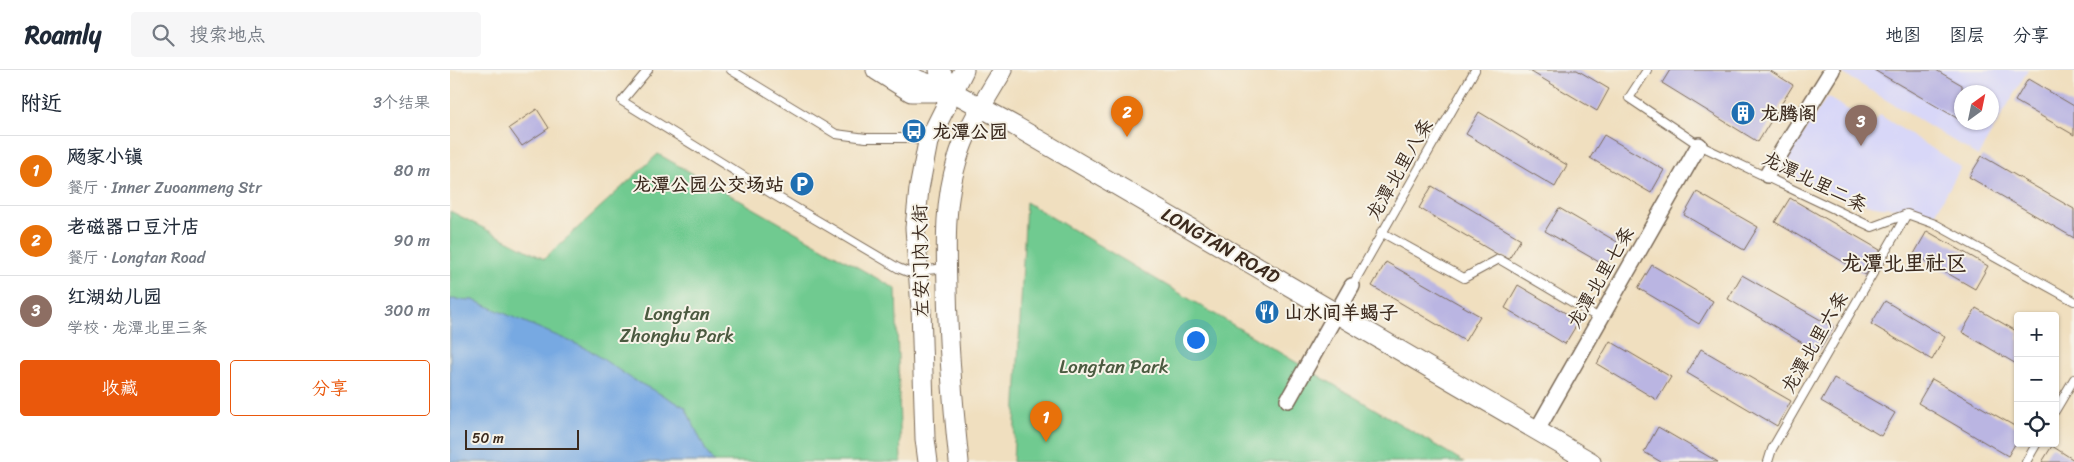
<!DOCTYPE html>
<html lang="zh">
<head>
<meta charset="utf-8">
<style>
  :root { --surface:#fff; --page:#f6f6f7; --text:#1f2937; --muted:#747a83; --line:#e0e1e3; --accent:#ea580c }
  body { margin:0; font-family:Sriracha,"LXGW WenKai TC",sans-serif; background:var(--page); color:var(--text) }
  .controls { position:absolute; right:15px; bottom:15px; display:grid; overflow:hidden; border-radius:5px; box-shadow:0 1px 4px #0004 }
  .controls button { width:45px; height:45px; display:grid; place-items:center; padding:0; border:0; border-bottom:1px solid var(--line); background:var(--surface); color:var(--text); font:25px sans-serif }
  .compass { position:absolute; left:1504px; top:15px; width:45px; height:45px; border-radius:50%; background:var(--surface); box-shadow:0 1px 4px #0004; rotate:33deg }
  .scale { position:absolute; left:15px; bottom:12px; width:114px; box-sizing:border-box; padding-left:5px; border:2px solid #3b2a1e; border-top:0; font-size:14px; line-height:18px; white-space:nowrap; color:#3b2a1e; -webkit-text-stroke:4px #f7f3e8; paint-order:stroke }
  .you { position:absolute; left:745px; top:269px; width:18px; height:18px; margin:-12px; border:4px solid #fff; border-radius:50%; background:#1a73e8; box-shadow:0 0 0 8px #1a73e833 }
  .badge { display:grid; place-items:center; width:32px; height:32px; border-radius:50%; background:var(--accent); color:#fff; font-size:16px; font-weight:700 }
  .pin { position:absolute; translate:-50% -41px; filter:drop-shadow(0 1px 2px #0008) }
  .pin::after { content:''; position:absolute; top:26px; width:18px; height:15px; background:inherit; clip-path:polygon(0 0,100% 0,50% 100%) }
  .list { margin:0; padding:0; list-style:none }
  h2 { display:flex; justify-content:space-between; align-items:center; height:65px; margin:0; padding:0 20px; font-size:21px }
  h2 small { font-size:16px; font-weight:400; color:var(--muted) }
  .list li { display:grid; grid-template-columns:32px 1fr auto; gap:15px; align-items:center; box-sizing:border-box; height:70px; padding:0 20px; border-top:1px solid var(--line) }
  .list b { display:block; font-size:19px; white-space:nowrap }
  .list p { margin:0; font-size:16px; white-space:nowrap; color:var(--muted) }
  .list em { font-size:16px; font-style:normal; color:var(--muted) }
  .actions { display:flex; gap:10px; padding:15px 20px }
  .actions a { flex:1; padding:11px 0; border:1px solid var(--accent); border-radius:5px; text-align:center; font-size:18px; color:var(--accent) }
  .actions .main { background:var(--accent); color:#fff }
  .icon { flex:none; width:28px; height:28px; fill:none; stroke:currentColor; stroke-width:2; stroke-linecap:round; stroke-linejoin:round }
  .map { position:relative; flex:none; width:1624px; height:392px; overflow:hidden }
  header { display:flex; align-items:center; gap:30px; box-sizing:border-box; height:70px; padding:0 25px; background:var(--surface); border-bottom:1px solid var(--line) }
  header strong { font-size:24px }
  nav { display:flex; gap:28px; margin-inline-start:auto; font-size:18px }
  .search { width:350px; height:45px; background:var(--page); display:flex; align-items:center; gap:12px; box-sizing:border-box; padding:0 18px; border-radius:5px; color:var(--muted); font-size:19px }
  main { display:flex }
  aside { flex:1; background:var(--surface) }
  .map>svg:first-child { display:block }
</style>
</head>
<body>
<header>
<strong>Roamly</strong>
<div class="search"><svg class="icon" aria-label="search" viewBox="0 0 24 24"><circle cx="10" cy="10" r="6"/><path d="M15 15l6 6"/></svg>搜索地点</div>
<nav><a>地图</a><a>图层</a><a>分享</a></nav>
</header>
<main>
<aside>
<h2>附近<small>3个结果</small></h2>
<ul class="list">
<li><span class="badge" style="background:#e8710a">1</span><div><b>飏家小镇</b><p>餐厅 · Inner Zuoanmeng Str</p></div><em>80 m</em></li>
<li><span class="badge" style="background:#e8710a">2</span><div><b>老磁器口豆汁店</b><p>餐厅 · Longtan Road</p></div><em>90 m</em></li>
<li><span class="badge" style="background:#8d6e63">3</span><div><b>红湖幼儿园</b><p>学校 · 龙潭北里三条</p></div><em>300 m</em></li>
</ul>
<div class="actions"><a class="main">收藏</a><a>分享</a></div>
</aside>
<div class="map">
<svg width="1624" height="392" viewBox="0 0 1624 392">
  <rect width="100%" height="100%" fill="#f7f3e8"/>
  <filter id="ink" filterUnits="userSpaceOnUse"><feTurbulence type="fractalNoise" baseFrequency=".02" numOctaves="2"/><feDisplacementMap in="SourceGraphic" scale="10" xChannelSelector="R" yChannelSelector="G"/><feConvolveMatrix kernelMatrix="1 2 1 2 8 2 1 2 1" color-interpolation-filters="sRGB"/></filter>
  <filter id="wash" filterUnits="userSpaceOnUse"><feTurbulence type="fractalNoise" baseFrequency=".0096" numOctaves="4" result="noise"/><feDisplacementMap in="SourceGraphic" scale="20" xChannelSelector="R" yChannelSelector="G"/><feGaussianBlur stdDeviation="1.12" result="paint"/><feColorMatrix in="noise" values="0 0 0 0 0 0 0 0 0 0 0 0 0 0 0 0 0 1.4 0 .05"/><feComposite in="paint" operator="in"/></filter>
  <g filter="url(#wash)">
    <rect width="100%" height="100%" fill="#f0dfbf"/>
    <path fill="#d8d7f8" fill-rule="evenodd" d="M1394,0H1578L1528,86L1392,3ZM1512,22H1542V52H1512Z
      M1377,27L1423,55L1430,45L1511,97L1484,146L1466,139L1431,137L1393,130L1330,99Z"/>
    <path fill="#70ca90" stroke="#567a57" d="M208,84L446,219L451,392H0V141L94,189Z
      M576,132L1014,392H563Z"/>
    <path fill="#77a9e2" stroke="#596a80" d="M0,229L23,230L138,279L182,309L235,337L257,383L264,392H0Z"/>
    <g id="blocks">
      <path fill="#bab5e2" d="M1078,0H1127L1159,19L1147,41Z
        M1220,0H1319L1343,15L1308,72L1212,13Z
        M1424,0H1486L1512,15V51Z
        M1578,9L1624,36V65L1565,31Z
        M87,39L99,58L72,76L59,58Z
        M1029,42L1117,95L1105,117L1016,64Z
        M1154,65L1214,100L1201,123L1140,88Z
        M1532,86L1624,139V168L1519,107Z
        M982,116L1071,169L1059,189L1047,184L969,138Z
        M1247,122L1308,157L1294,180L1234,145Z
        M1340,128L1430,180L1416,205L1325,152Z
        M1109,138L1169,173L1156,196L1095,161Z
        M1477,161L1538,196L1525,219L1464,184Z
        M936,192L1030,246L1015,271L922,216Z
        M1202,195L1263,231L1249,254L1188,218Z
        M1292,205L1383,257L1368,282L1278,229Z
        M1068,215L1129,251L1115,274L1055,238Z
        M1435,231L1495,267L1482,290L1421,254Z
        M1526,238L1568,262V295L1512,262Z
        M1160,271L1221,307L1207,330L1147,294Z
        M1251,279L1341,331L1327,356L1237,303Z
        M1384,308L1445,343L1431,366L1371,331Z
        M1482,309L1568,358V369L1558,386L1468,333Z
        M1208,357L1268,392H1211L1194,382Z
        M1602,376L1624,390V392H1592Z"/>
    </g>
  </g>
  <g filter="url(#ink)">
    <use href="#blocks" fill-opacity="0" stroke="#7a6956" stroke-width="1"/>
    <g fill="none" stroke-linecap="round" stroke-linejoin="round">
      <defs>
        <path id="service" d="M198,0L172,31L324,125L448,198L458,202L496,198
          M281,0L386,64L416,68H459L478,72
          M1197,0L1179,28L1249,75L1422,157L1457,144L1485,154L1624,231
          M931,162L1014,208L1049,189L1149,248
          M902,216L1025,0
          M1605,341L1624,309
          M1318,392L1322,379L1457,144
          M1576,392L1587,373"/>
        <path id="minor" d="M1317,105L1382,0
          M838,330L902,216
          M1087,360L1249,75"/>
        <path id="tertiary" d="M426,0L461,22H489
          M451,0L468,10L503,22L565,56L1141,392
          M489,0L503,22
          M478,392L475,369L471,238L465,158L469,119L478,72L514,0
          M509,392C503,334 498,276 497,218C496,175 494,133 507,91C516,58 536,29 553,0"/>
      </defs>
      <use href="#service" stroke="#7a6956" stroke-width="10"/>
      <use href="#minor" stroke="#7a6956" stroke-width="18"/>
      <use href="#tertiary" stroke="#7a6956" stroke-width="21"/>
      <use href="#service" stroke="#fff" stroke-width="8"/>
      <use href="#minor" stroke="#fff" stroke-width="15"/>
      <use href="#tertiary" stroke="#fff" stroke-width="19"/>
    </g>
  </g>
  <defs>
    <symbol id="building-disc" viewBox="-11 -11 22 22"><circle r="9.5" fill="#1f6fb2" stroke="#f7f3e8"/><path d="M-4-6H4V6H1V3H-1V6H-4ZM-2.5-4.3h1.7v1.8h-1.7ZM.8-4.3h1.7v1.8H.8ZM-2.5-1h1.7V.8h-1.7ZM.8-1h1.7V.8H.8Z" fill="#fff"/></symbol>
    <symbol id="bus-disc" viewBox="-11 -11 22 22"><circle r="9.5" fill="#1f6fb2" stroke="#f7f3e8"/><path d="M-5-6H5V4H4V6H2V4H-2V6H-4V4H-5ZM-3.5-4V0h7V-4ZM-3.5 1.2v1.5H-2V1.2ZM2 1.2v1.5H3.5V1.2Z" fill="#fff"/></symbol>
    <symbol id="parking-disc" viewBox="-11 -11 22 22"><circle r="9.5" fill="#1f6fb2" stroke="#f7f3e8"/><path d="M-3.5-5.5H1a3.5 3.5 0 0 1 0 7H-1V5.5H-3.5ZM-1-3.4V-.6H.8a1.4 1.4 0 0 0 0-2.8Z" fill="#fff"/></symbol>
    <symbol id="restaurant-disc" viewBox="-11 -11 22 22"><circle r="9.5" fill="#1f6fb2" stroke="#f7f3e8"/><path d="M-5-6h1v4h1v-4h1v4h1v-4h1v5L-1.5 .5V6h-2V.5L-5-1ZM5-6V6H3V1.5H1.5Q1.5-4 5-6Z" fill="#fff"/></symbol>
  </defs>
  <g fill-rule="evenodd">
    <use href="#building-disc" x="1279" y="29" width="28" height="28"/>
    <use href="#bus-disc" x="450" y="47" width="28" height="28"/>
    <use href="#parking-disc" x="338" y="100" width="28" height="28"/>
    <use href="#restaurant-disc" x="803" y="228" width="28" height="28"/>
  </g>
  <g text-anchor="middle" stroke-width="4" stroke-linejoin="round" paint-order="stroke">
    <g font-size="19" font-weight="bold" fill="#3b2a1e" stroke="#f7f3e8" text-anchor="start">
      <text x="1310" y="50">龙腾阁</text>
      <text x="482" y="68">龙潭公园</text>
      <text x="334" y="121" text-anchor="end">龙潭公园公交场站</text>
      <text x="834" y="249">山水间羊蝎子</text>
    </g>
    <g font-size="19" fill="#3b2a1e" stroke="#f7f3e8">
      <text transform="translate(949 99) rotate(-60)" y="7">龙潭北里八条</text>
      <text transform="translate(1365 111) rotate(26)" y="7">龙潭北里二条</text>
      <text transform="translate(771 175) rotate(30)" y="7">LONGTAN ROAD</text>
      <text transform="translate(470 191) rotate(-91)" y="7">左安门内大街</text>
      <text transform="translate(1150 207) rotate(-60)" y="7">龙潭北里七条</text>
      <text transform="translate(1364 272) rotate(-60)" y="7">龙潭北里六条</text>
    </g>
    <g font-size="19" fill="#4b5a40" stroke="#f7f3e8">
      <text x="227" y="250">Longtan<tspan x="227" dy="22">Zhonghu Park</tspan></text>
      <text x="664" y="303">Longtan Park</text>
    </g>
    <g font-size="21" font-weight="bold" fill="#3b2a1e" stroke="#f7f3e8">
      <text x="1454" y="200">龙潭北里社区</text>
    </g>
  </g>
</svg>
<div class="controls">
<button>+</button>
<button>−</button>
<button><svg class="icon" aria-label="locate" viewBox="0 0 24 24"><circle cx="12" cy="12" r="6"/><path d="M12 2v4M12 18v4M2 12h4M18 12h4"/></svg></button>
</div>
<svg class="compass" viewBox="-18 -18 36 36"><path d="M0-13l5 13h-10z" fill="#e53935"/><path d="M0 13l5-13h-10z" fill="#747a83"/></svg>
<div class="scale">50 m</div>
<div class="you"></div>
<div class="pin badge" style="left:596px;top:372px;background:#e8710a">1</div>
<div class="pin badge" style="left:677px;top:67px;background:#e8710a">2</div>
<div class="pin badge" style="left:1411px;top:76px;background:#8d6e63">3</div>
</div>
</main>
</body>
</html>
